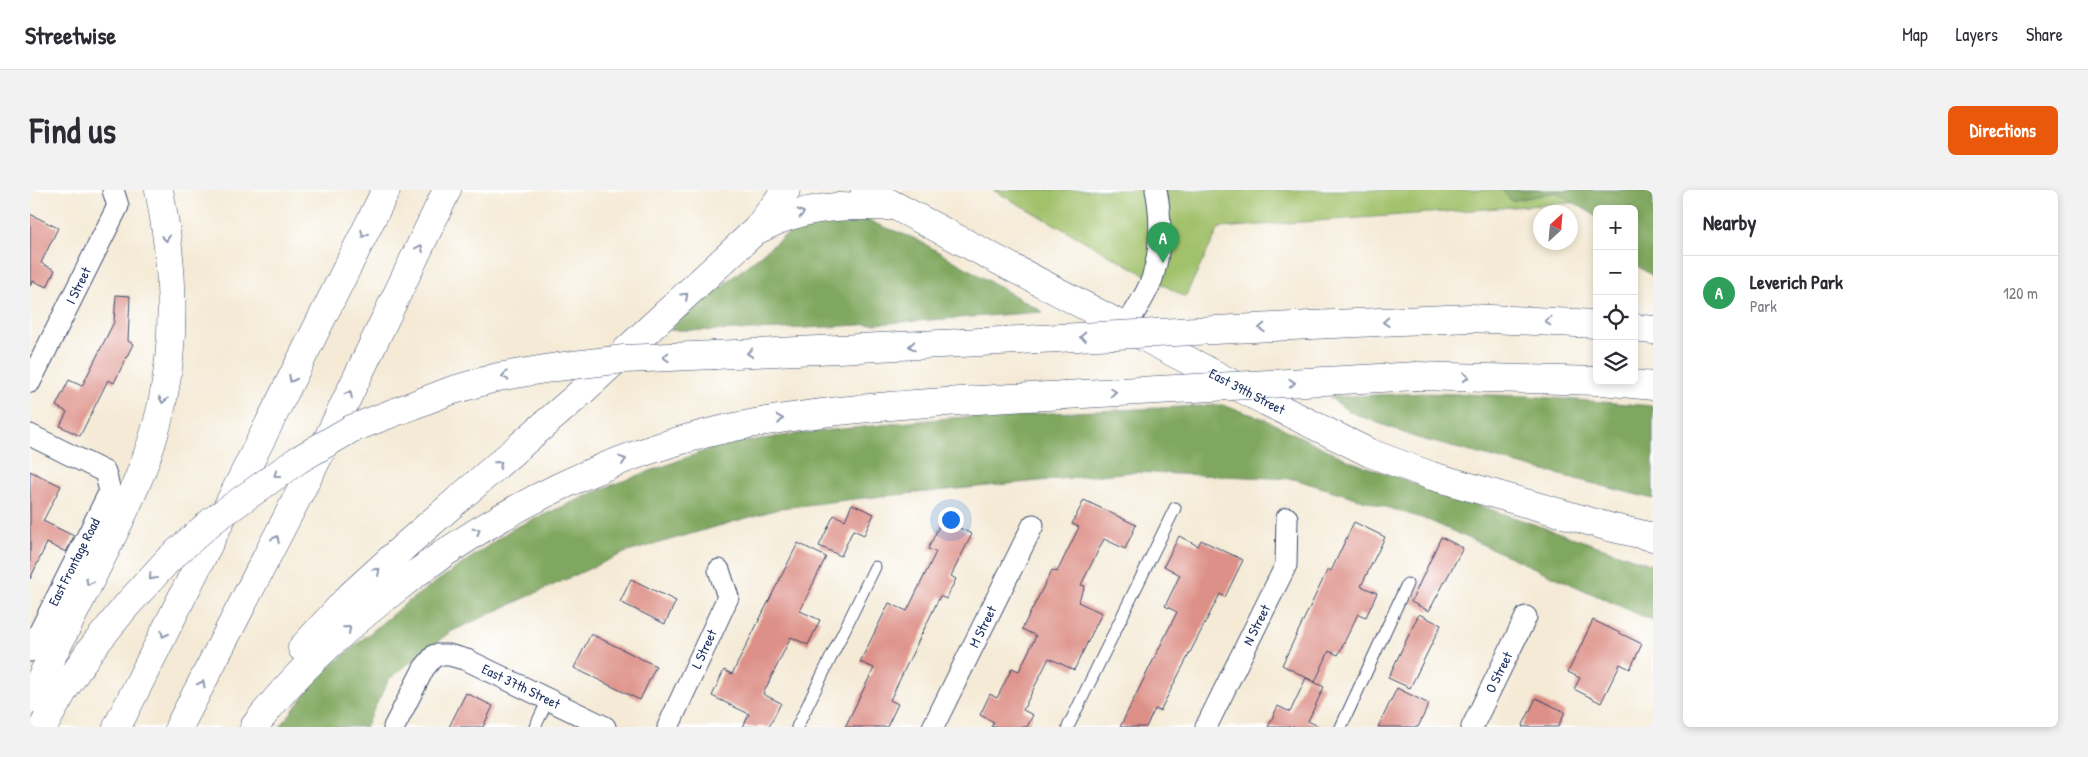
<!DOCTYPE html>
<html lang="en">
<head>
<meta charset="utf-8">
<style>
  :root { --surface:#fff; --page:#f2f2f3; --text:#2b2b33; --muted:#7c7c81; --line:#e1e1e2; --accent:#ea580c }
  body { margin:0; font-family:"Patrick Hand",sans-serif; background:var(--page); color:var(--text) }
  .controls { position:absolute; right:15px; top:15px; display:grid; overflow:hidden; border-radius:8px; box-shadow:0 2px 8px #0003 }
  .controls button { width:45px; height:45px; display:grid; place-items:center; padding:0; border:0; border-bottom:1px solid var(--line); background:var(--surface); color:var(--text); font:25px sans-serif }
  .compass { position:absolute; left:1503px; top:15px; width:45px; height:45px; border-radius:50%; background:var(--surface); box-shadow:0 2px 8px #0003; rotate:26deg }
  .you { position:absolute; left:920px; top:329px; width:18px; height:18px; margin:-12px; border:4px solid #fff; border-radius:50%; background:#1a73e8; box-shadow:0 0 0 8px #1a73e833 }
  .badge { display:grid; place-items:center; width:32px; height:32px; border-radius:50%; background:var(--accent); color:#fff; font-size:16px; font-weight:700 }
  .pin { position:absolute; translate:-50% -41px; filter:drop-shadow(0 1px 2px #0008) }
  .pin::after { content:''; position:absolute; top:26px; width:18px; height:15px; background:inherit; clip-path:polygon(0 0,100% 0,50% 100%) }
  .list { margin:0; padding:0; list-style:none }
  h2 { display:flex; justify-content:space-between; align-items:center; height:65px; margin:0; padding:0 20px; font-size:21px }
  h2 small { font-size:16px; font-weight:400; color:var(--muted) }
  .list li { display:grid; grid-template-columns:32px 1fr auto; gap:15px; align-items:center; box-sizing:border-box; height:75px; padding:0 20px; border-top:1px solid var(--line) }
  .list b { display:block; font-size:19px; white-space:nowrap }
  .list p { margin:0; font-size:16px; white-space:nowrap; color:var(--muted) }
  .list em { font-size:16px; font-style:normal; color:var(--muted) }
  .icon { flex:none; width:28px; height:28px; fill:none; stroke:currentColor; stroke-width:2; stroke-linecap:round; stroke-linejoin:round }
  .map { position:relative; flex:none; width:1623px; height:537px; overflow:hidden; border-radius:8px }
  header { display:flex; align-items:center; gap:30px; box-sizing:border-box; height:70px; padding:0 25px; background:var(--surface); border-bottom:1px solid var(--line) }
  header strong { font-size:24px }
  nav { display:flex; gap:28px; margin-inline-start:auto; font-size:18px }
  .intro { display:flex; align-items:center; justify-content:space-between; box-sizing:border-box; height:120px; padding:0 30px }
  h1 { margin:0; font-size:35px }
  .button { padding:12px 22px; border-radius:8px; background:var(--accent); color:#fff; font-size:18px; font-weight:700 }
  main { display:flex; gap:30px; padding:0 30px }
  aside { flex:1; background:var(--surface); border-radius:8px; box-shadow:0 2px 8px #0003 }
  .map>svg:first-child { display:block }
</style>
</head>
<body>
<header>
<strong>Streetwise</strong>
<nav><a>Map</a><a>Layers</a><a>Share</a></nav>
</header>
<div class="intro"><h1>Find us</h1><a class="button">Directions</a></div>
<main>
<div class="map">
<svg width="1623" height="537" viewBox="0 0 1623 537">
  <rect width="100%" height="100%" fill="#fff"/>
  <filter id="ink" filterUnits="userSpaceOnUse"><feTurbulence type="fractalNoise" baseFrequency=".02" numOctaves="2"/><feDisplacementMap in="SourceGraphic" scale="10" xChannelSelector="R" yChannelSelector="G"/><feConvolveMatrix kernelMatrix="1 2 1 2 8 2 1 2 1" color-interpolation-filters="sRGB"/></filter>
  <filter id="wash" filterUnits="userSpaceOnUse"><feTurbulence type="fractalNoise" baseFrequency=".0096" numOctaves="4" result="noise"/><feDisplacementMap in="SourceGraphic" scale="20" xChannelSelector="R" yChannelSelector="G"/><feGaussianBlur stdDeviation="1.12" result="paint"/><feColorMatrix in="noise" values="0 0 0 0 0 0 0 0 0 0 0 0 0 0 0 0 0 1.4 0 .05"/><feComposite in="paint" operator="in"/></filter>
  <g filter="url(#wash)">
    <rect width="100%" height="100%" fill="#f4ead5"/>
    <path fill="#a1c16a" stroke="#5e7864" d="M963,0H1623V7L1189,38L1155,107Z"/>
    <path fill="#80a75e" stroke="#4e6b5e" d="M1472,0H1623V86L1604,74V19H1567V29L1563,24L1526,2L1481,11Z
      M831,28L886,49L1013,122C889,130 764,143 640,140L648,131L753,47L785,30Z
      M1394,203L1497,206L1623,216V309L1387,248L1320,222L1299,207Z
      M1192,215L1232,228L1322,272L1623,375V431L1398,330L1264,289L1102,282L824,309L752,318L594,363L420,442L359,489L335,537H250L290,485L376,413L482,339L577,297L691,255L774,243L918,228Z"/>
    <g id="blocks">
      <path fill="#dd9087" d="M0,24L28,38L11,73L25,80L17,97L3,91L0,96Z
        M86,105L100,106L98,151L103,154L84,193L78,190L50,246L30,236L37,222L26,216L39,190L52,196L84,132Z
        M0,281L31,296L13,331L44,346L36,362L17,353L0,389Z
        M1054,310L1106,335L1095,359L1074,349L1051,395L1055,396L1048,412L1072,423L1044,480L1019,468L993,520L1003,525L997,537H961L964,532L950,525L960,504L967,508L982,478L989,481L1006,446L992,439L1022,380L1027,382L1049,337L1042,334Z
        M822,314L844,324L834,345L823,340L811,366L789,356L804,325L815,330Z
        M912,330L942,344L921,386L926,389L916,409L910,406L860,510L868,514L857,537H815L844,478L830,472L859,413L877,421L906,362L898,359Z
        M1324,332L1355,347L1331,396L1347,403L1336,427L1328,424L1308,465L1299,461L1285,492L1252,475L1298,379L1301,381Z
        M1149,346L1168,356L1171,350L1213,370L1195,407L1190,404L1130,521L1125,519L1116,537H1090L1147,422L1135,416L1150,385L1134,376Z
        M1411,347L1433,358L1399,421L1381,412Z
        M768,353L796,367L770,421L790,430L778,455L761,447L733,504L751,513L739,537H713L719,524L682,506L694,480L702,484Z
        M601,389L646,411L635,434L590,412Z
        M1389,424L1411,435L1380,498L1358,488Z
        M1563,430L1612,454L1600,479L1590,474L1571,513L1544,499L1550,488L1538,482Z
        M561,444L626,476L610,510L544,478Z
        M1276,488L1294,497L1278,531L1290,537H1238L1248,516L1260,522Z
        M1367,498L1399,514L1388,537H1348Z
        M436,503L463,516L453,537H419Z
        M1506,508L1535,522L1528,537H1492Z"/>
    </g>
  </g>
  <g filter="url(#ink)">
    <use href="#blocks" fill-opacity="0" stroke="#3c4b70" stroke-width="1"/>
    <g fill="none" stroke-linecap="round" stroke-linejoin="round">
      <defs>
        <path id="lane" d="M505,537L518,510
          M767,537L845,377
          M1038,537L1145,318
          M1311,537L1377,394"/>
        <g id="street">
          <path d="M1095,138C1104,122 1116,106 1122,89C1131,62 1132,28 1126,0"/>
          <path id="s1" d="M0,192L88,16L83,0"/>
          <path d="M0,245L75,282L80,301L0,461"/>
          <path id="s2" d="M364,537L394,478L405,465H419L437,470L575,537"/>
          <path id="s3" d="M638,537L698,407L689,380"/>
          <path id="s4" d="M903,537L1003,335"/>
          <path id="s5" d="M1176,537L1256,375L1257,328"/>
          <path id="s6" d="M1442,537L1496,427"/>
        </g>
        <g id="secondary">
          <path id="s7" d="M835,0L1237,212L1340,263L1402,286L1579,337L1623,347"/>
        </g>
        <path id="highway" d="M727,40C738,35 749,29 760,26C794,14 830,16 865,16
          M1281,135L1440,128L1567,134
          M1604,138L1623,140
          M685,165L931,153
          M1387,186L1567,191
          M1572,191L1623,196
          M272,458L320,406L378,353L546,207L726,40L756,0
          M0,510C23,465 45,420 68,375C94,323 120,271 132,214C147,144 143,70 129,0
          M13,537L34,500L59,462
          M87,537L356,0
          M149,537L298,248L417,0
          M224,537C261,487 308,445 357,406C462,321 590,257 725,233C827,215 930,211 1034,205"/>
      </defs>
      <use href="#lane" stroke="#3c4b70" stroke-width="13"/>
      <use href="#street" stroke="#3c4b70" stroke-width="23"/>
      <use href="#secondary" stroke="#3c4b70" stroke-width="29"/>
      <use href="#highway" stroke="#3c4b70" stroke-width="29"/>
      <use href="#lane" stroke="#fff" stroke-width="11"/>
      <use href="#street" stroke="#fff" stroke-width="21"/>
      <use href="#secondary" stroke="#fff" stroke-width="28"/>
      <use href="#highway" stroke="#fff" stroke-width="28"/>
      <defs>
        <path id="highway-bridge" d="M931,153L1281,135
          M1034,205L1387,186
          M59,462L97,415L138,370L182,331L268,270L321,239L420,201L468,187L527,177L594,169L685,165"/>
      </defs>
      <use href="#highway-bridge" stroke="#3c4b70" stroke-width="29" stroke-linecap="butt"/>
      <use href="#highway-bridge" stroke="#fff" stroke-width="28"/>
    </g>
    <defs><path id="oneway-chevron" d="M-2-3.5L2.5 0L-2 3.5" fill="none" stroke-width="1.6" stroke-linecap="round" stroke-linejoin="round" transform="scale(1.25)"/></defs>
    <g stroke="#8d97ae">
      <use href="#oneway-chevron" transform="translate(771 23) rotate(-13)"/>
      <use href="#oneway-chevron" transform="translate(334 44) rotate(117)"/>
      <use href="#oneway-chevron" transform="translate(136 48) rotate(84)"/>
      <use href="#oneway-chevron" transform="translate(390 58) rotate(-64)"/>
      <use href="#oneway-chevron" transform="translate(655 106) rotate(-43)"/>
      <use href="#oneway-chevron" transform="translate(1518 131) rotate(-176)"/>
      <use href="#oneway-chevron" transform="translate(1356 132) rotate(177)"/>
      <use href="#oneway-chevron" transform="translate(1232 138) rotate(177)"/>
      <use href="#oneway-chevron" transform="translate(1053 147) rotate(177)"/>
      <use href="#oneway-chevron" transform="translate(882 156) rotate(177)"/>
      <use href="#oneway-chevron" transform="translate(720 163) rotate(177)"/>
      <use href="#oneway-chevron" transform="translate(636 167) rotate(177)"/>
      <use href="#oneway-chevron" transform="translate(475 186) rotate(170)"/>
      <use href="#oneway-chevron" transform="translate(1436 187) rotate(1)"/>
      <use href="#oneway-chevron" transform="translate(262 189) rotate(117)"/>
      <use href="#oneway-chevron" transform="translate(1262 193) rotate(-3)"/>
      <use href="#oneway-chevron" transform="translate(1083 202) rotate(-3)"/>
      <use href="#oneway-chevron" transform="translate(319 204) rotate(-64)"/>
      <use href="#oneway-chevron" transform="translate(133 210) rotate(101)"/>
      <use href="#oneway-chevron" transform="translate(750 229) rotate(-9)"/>
      <use href="#oneway-chevron" transform="translate(593 270) rotate(-18)"/>
      <use href="#oneway-chevron" transform="translate(469 274) rotate(-41)"/>
      <use href="#oneway-chevron" transform="translate(247 284) rotate(146)"/>
      <use href="#oneway-chevron" transform="translate(447 341) rotate(-33)"/>
      <use href="#oneway-chevron" transform="translate(246 349) rotate(-63)"/>
      <use href="#oneway-chevron" transform="translate(347 381) rotate(-43)"/>
      <use href="#oneway-chevron" transform="translate(122 387) rotate(132)"/>
      <use href="#oneway-chevron" transform="translate(59 392) rotate(117)"/>
      <use href="#oneway-chevron" transform="translate(318 439) rotate(-41)"/>
      <use href="#oneway-chevron" transform="translate(134 444) rotate(117)"/>
      <use href="#oneway-chevron" transform="translate(172 494) rotate(-63)"/>
    </g>
  </g>
  <g text-anchor="middle" stroke-width="4" stroke-linejoin="round" paint-order="stroke">
    <g font-size="14" fill="#1b2f5e" stroke="#fff">
      <text dy="5" stroke="none"><textPath href="#s1" startOffset="108">I Street</textPath></text>
      <text dy="5" stroke="none"><textPath href="#s7" startOffset="432">East 39th Street</textPath></text>
      <text transform="translate(44 372) rotate(-63)" y="5">East Frontage Road</text>
      <text dy="5" stroke="none"><textPath href="#s5" startOffset="114">N Street</textPath></text>
      <text dy="5" stroke="none"><textPath href="#s4" startOffset="112">M Street</textPath></text>
      <text dy="5" stroke="none"><textPath href="#s3" startOffset="86">L Street</textPath></text>
      <text dy="5" stroke="none"><textPath href="#s6" startOffset="61">O Street</textPath></text>
      <text dy="5" stroke="none"><textPath href="#s2" startOffset="176">East 37th Street</textPath></text>
    </g>
  </g>
</svg>
<div class="controls">
<button>+</button>
<button>−</button>
<button><svg class="icon" aria-label="locate" viewBox="0 0 24 24"><circle cx="12" cy="12" r="6"/><path d="M12 2v4M12 18v4M2 12h4M18 12h4"/></svg></button>
<button><svg class="icon" aria-label="layers" viewBox="0 0 24 24"><path d="M12 4l9 5-9 5-9-5zM3 14l9 5 9-5"/></svg></button>
</div>
<svg class="compass" viewBox="-18 -18 36 36"><path d="M0-13l5 13h-10z" fill="#e53935"/><path d="M0 13l5-13h-10z" fill="#7c7c81"/></svg>
<div class="you"></div>
<div class="pin badge" style="left:1133px;top:73px;background:#2e9e5b">A</div>
</div>
<aside>
<h2>Nearby<small></small></h2>
<ul class="list">
<li><span class="badge" style="background:#2e9e5b">A</span><div><b>Leverich Park</b><p>Park</p></div><em>120 m</em></li>
</ul>
</aside>
</main>
</body>
</html>
